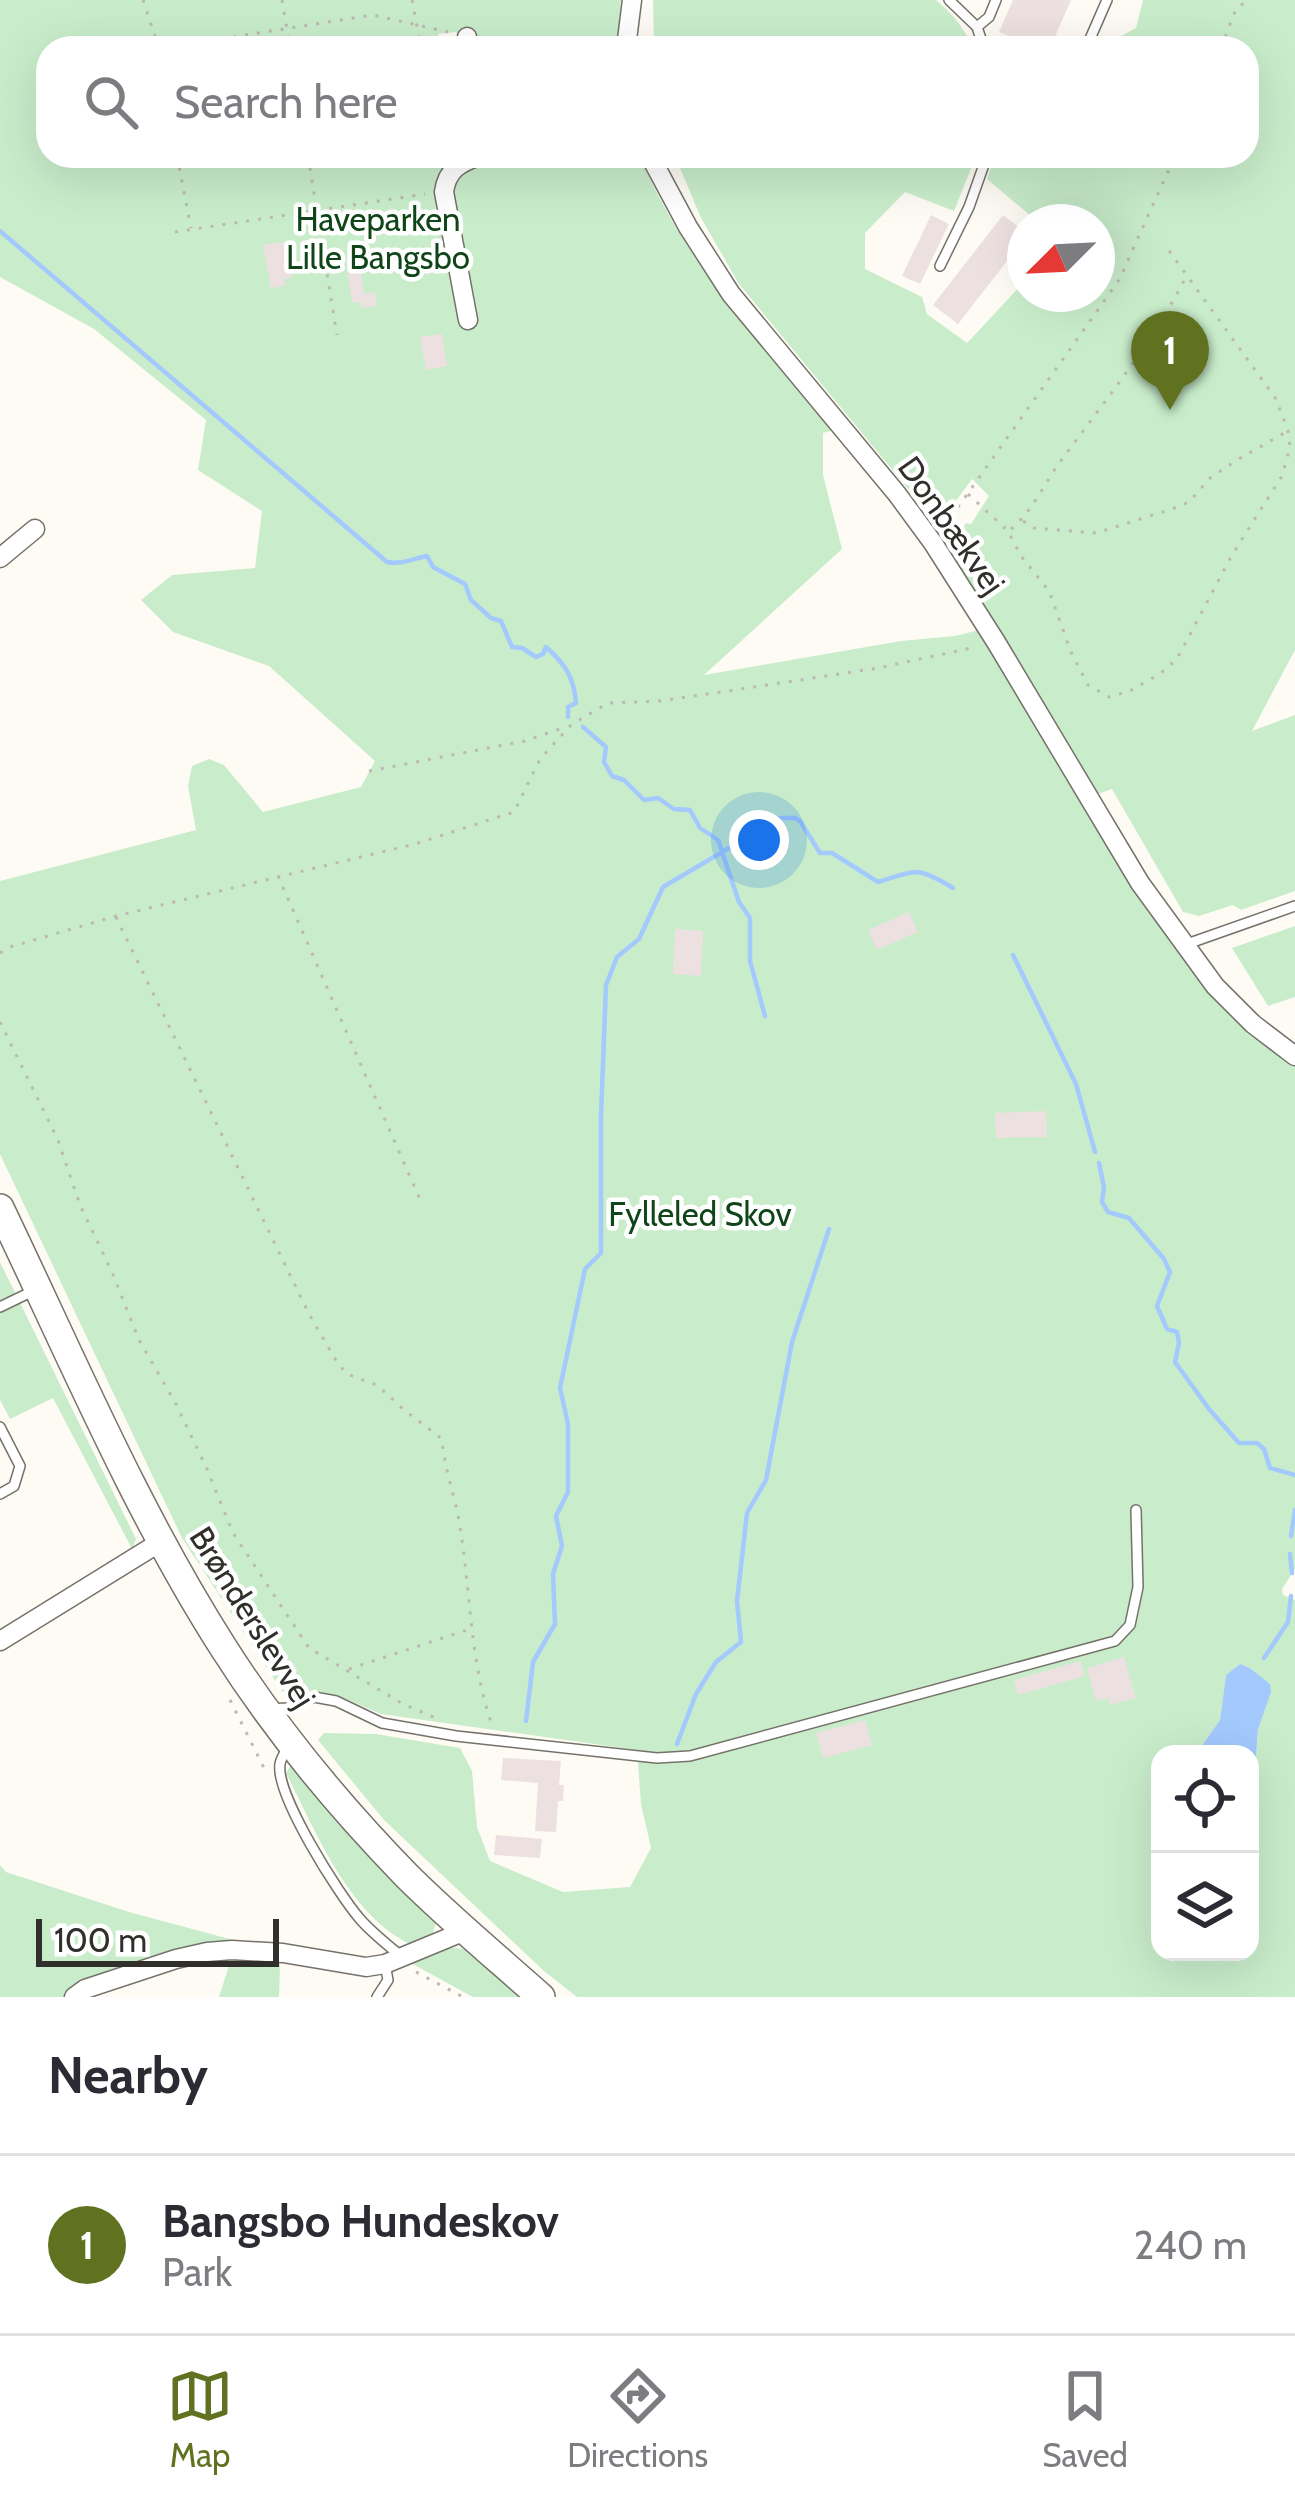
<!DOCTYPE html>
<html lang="en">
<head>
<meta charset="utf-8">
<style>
  :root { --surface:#fff; --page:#f2f2f3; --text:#2b2b33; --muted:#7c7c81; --line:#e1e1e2; --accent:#607220 }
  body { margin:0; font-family:Cabin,sans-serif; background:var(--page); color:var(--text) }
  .controls { position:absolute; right:36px; bottom:36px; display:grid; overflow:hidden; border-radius:24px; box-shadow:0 12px 48px #0002 }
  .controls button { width:108px; height:108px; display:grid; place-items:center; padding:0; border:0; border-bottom:3px solid var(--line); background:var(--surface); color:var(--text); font:60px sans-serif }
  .compass { position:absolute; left:1007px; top:204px; width:108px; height:108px; border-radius:50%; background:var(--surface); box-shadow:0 12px 48px #0002; rotate:246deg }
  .scale { position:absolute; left:36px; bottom:30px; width:243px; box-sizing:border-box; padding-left:12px; border:6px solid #302f2c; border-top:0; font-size:33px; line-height:42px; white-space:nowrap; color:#302f2c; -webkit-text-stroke:9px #fff; paint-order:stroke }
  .you { position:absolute; left:759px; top:840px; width:42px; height:42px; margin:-30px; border:9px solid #fff; border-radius:50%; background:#1a73e8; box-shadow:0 0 0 18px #1a73e833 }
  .badge { display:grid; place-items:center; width:78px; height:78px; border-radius:50%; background:var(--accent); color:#fff; font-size:39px; font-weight:700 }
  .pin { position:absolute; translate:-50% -99px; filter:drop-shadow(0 3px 6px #0008) }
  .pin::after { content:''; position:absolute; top:63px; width:42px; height:36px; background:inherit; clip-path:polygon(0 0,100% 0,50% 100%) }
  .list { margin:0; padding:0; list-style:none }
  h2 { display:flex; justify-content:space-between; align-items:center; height:156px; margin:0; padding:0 48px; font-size:51px }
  h2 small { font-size:39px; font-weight:400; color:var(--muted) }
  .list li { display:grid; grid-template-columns:78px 1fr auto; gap:36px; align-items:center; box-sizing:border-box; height:180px; padding:0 48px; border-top:3px solid var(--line) }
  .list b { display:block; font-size:45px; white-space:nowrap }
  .list p { margin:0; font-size:39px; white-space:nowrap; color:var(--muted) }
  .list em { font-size:39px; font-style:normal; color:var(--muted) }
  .icon { flex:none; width:66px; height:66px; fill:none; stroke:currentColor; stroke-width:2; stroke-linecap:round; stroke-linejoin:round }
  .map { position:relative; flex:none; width:1295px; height:1997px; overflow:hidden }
  .search { position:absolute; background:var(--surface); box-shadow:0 12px 48px #0002; left:36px; right:36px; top:36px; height:132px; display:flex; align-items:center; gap:30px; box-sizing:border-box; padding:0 42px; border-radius:36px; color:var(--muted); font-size:45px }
  .sheet { height:336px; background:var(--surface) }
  nav { display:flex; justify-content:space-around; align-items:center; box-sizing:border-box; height:168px; border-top:3px solid var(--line); background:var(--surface); font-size:33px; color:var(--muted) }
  nav a { display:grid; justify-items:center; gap:6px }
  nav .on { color:var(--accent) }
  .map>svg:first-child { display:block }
</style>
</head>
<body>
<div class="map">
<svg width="1295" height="1997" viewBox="0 0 1295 1997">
  <rect width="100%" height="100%" fill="#fefbf4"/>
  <path fill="#c9edcb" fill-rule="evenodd" d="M0,0H621L617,48H592L591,41L553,48H475L456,32L438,34L440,48H48V156H459L460,161L496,156H640C682,260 763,345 835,430L823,433V475L842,549L704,675L901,641L955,636L979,630L1134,890L1202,984L1255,1036L1295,1066V1569L1282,1589L1283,1595L1295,1600V1997H577L544,1971L384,1820L318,1740L324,1733L376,1734L460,1748L472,1771L477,1827L490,1861L563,1892L630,1887L651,1848L641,1804L637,1750L381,1714L341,1697L313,1691L294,1697L282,1691L182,1538L0,1154V881L196,830L188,786L192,766L209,759L224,765L263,812L361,787L375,761L269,666L173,632L141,600L172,575L255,568L262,511L198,470L206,420L94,329L0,277ZM1240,1664L1250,1668L1270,1684L1258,1729L1256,1757L1253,1762L1250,1761V1952H1160V1754H1196L1220,1720L1226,1675Z
    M653,0H936C953,14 964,28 973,48H654Z
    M1143,0H1295V650L1252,731L1295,715V891L1241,910L1233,905L1199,916L1183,912L1112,789L1098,794L948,549L966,523L971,524L989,496L972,479L950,509L923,507L739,284L701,218L675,156H976L954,211L905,192L865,233V269L922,297L927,314L967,343L1025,281V294H1097V222H1038L987,179L995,156H1247V48H1099L1136,28Z
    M1295,926V997L1268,1006L1232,948Z
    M0,1262L136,1539L132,1549L53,1398L10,1419L0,1400Z
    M291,1765H295L436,1922L431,1940L412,1945C349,1916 316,1832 286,1773Z
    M0,1865L6,1872L129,1912L237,1941L174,1949L109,1970L63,1997H0Z
    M447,1947L466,1949L526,1997H473L407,1961Z
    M232,1956L280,1963L279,1997H219Z"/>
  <path fill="#a3c9fd" d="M1240,1664L1250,1668L1270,1684L1271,1692L1258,1729L1256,1757L1253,1762L1250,1761V1754H1243L1240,1750L1233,1754H1196L1220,1720L1226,1675Z"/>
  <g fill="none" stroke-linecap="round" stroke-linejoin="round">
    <path stroke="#a3c9fd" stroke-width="4.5" d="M0,231L387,562C401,565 412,559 427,556L433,567L465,584L471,600L491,618L501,621L512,647L522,648L536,657L543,654L546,647C565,664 574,677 576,703L568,707V717
      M583,727L606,747L604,762L612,776L624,780L644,800L658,798L674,809L690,810L700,828L718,840L739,902L750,918V961L765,1016
      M1013,955L1076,1084L1095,1152
      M1099,1163L1104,1187L1102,1202L1108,1212L1129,1218L1164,1259L1170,1272L1157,1306L1167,1329L1177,1332L1179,1343L1175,1362L1209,1409L1239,1443H1257L1264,1449L1270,1468L1295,1475
      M1291,1536L1295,1510
      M1290,1554L1292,1573
      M1264,1658L1288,1622L1291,1596
      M526,1721L533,1662L555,1624L553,1574L562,1546L556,1516L568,1492V1424L560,1388L585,1269L601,1253V1116L606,985L617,957L639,939L663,887L780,818H795L800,821L820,853H832L878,882C918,870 917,866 953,888
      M677,1744L696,1694L716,1662L741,1642L737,1601L747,1513L766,1480L792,1342L829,1229"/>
  </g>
  <path fill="#ece1e0" d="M1013,0H1071L1050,48H1036L999,32Z
    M931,215L949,224L920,284L902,276Z
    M1003,215L1025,232V238L958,324L933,305Z
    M286,242L292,278L284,279L285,286L271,288L263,245Z
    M359,257L364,294L375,292L377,306L361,308L360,302L352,303L346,259Z
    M442,334L447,366L426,370L420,337Z
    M909,912L918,932L877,950L868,930Z
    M675,929L703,931L701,976L673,974Z
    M1046,1111L1047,1137L996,1138L995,1113Z
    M1124,1657L1136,1698L1110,1705L1108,1698L1096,1701L1087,1668Z
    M1080,1661L1085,1676L1018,1695L1014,1680Z
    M865,1720L872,1745L823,1758L816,1733Z
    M503,1758L561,1761L559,1785H564L563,1801H558L556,1832L535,1831L538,1783L501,1780Z
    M496,1835L542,1839L540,1858L494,1855Z"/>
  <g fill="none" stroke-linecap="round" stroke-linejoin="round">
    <defs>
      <path id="lane" d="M949,0L977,27L989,17L996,0
        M977,27L984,48
        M1086,48L1107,0
        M940,266L969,207L987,156
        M1187,944L1295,906
        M0,1307L33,1291
        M0,1427L20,1466L14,1486L0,1494
        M270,1709L287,1708L314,1697L336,1701L382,1723L456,1736L657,1758L690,1756L1115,1641L1130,1625L1138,1587L1136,1510
        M288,1747C285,1752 281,1758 280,1764C275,1794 339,1895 360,1919C372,1933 388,1945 402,1957
        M377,1997L388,1980L385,1964"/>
      <path id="street" d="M467,37L469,48
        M626,48L632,0
        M650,156L688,227L731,294L897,494L933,543L996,642L1140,883L1215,986L1253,1024L1295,1056
        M468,320L444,192C447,170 459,163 479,156
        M0,558L35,529
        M0,1641L149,1549
        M74,1997L85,1989L176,1959L207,1952L232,1950L283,1953L366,1967L385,1964L465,1931"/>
      <path id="secondary" d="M0,1208C71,1356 135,1509 223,1647C275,1729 339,1806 406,1875C449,1918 496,1957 541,1997"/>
    </defs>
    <use href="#lane" stroke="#75726a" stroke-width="12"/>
    <use href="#street" stroke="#75726a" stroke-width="21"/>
    <use href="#secondary" stroke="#75726a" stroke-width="30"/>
    <path stroke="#bcb9b4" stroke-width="3" stroke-dasharray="3 9" stroke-linecap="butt" d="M143,0L159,48
      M282,0L290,48
      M412,0L421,48
      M162,48L373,15L448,32
      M1221,48L1236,9L1248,0
      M177,156L191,228
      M308,156L337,335
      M175,232L425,194
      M968,494L1008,531L1021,556L1049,591L1071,652L1088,685L1109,697L1130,691L1161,673L1177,659L1232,555L1282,476L1290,447L1288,431L1276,399L1165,245
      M1023,521L1034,528L1096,533L1172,509L1189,502L1210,478L1237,460L1288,431
      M944,527L1119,280L1175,156
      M1011,529C1032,512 1044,484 1060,462C1105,401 1151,344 1186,277
      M369,771L525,741L565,727
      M278,876L422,1204
      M116,917L309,1314L337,1362L347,1374L377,1385L403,1409L442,1439C444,1467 454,1493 459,1521C471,1589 469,1659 492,1725
      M0,953L10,947L116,916L415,844L514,812L540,759L571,725L608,703L660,701L774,684L878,668L976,647
      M0,1022L58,1140L80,1205L112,1272L139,1340L176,1404L207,1469L233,1533L309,1648L403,1704L438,1719
      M349,1669L470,1629
      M230,1700L266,1772
      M416,1972L463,1997"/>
    <use href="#lane" stroke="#fff" stroke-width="9"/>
    <use href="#street" stroke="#fff" stroke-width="18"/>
    <use href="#secondary" stroke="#fff" stroke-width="27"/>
  </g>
  <g text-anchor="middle" stroke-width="9" stroke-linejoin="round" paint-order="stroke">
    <g font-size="33" fill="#0f4518" stroke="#fff">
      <text x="378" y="231">Haveparken<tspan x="378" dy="38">Lille Bangsbo</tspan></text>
      <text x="700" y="1226">Fylleled Skov</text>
    </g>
    <g font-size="33" fill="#302f2c" stroke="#fff">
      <text transform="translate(952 525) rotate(55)" y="12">Donbækvej</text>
      <text transform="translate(253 1617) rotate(58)" y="12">Brønderslevvej</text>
    </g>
  </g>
</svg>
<div class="controls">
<button><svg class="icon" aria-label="locate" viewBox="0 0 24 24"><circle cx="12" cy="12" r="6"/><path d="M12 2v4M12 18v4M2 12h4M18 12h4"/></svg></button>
<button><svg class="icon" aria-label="layers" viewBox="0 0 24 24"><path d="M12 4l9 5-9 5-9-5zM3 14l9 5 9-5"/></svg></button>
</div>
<svg class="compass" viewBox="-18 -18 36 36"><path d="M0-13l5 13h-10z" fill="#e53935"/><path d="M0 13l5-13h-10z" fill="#7c7c81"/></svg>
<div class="scale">100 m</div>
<div class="you"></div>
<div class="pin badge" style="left:1170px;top:410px">1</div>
<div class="search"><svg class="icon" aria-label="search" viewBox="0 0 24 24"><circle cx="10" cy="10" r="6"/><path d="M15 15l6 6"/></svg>Search here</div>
</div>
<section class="sheet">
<h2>Nearby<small></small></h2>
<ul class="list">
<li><span class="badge">1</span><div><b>Bangsbo Hundeskov</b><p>Park</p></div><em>240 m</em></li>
</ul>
</section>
<nav>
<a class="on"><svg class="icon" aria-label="map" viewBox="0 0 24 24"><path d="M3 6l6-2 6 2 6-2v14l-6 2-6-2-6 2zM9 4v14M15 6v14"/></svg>Map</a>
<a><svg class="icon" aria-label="directions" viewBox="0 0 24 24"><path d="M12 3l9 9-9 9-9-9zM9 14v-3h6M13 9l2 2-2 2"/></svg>Directions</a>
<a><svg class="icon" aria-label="saved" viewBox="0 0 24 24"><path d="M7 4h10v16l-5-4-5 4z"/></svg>Saved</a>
</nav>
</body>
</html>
